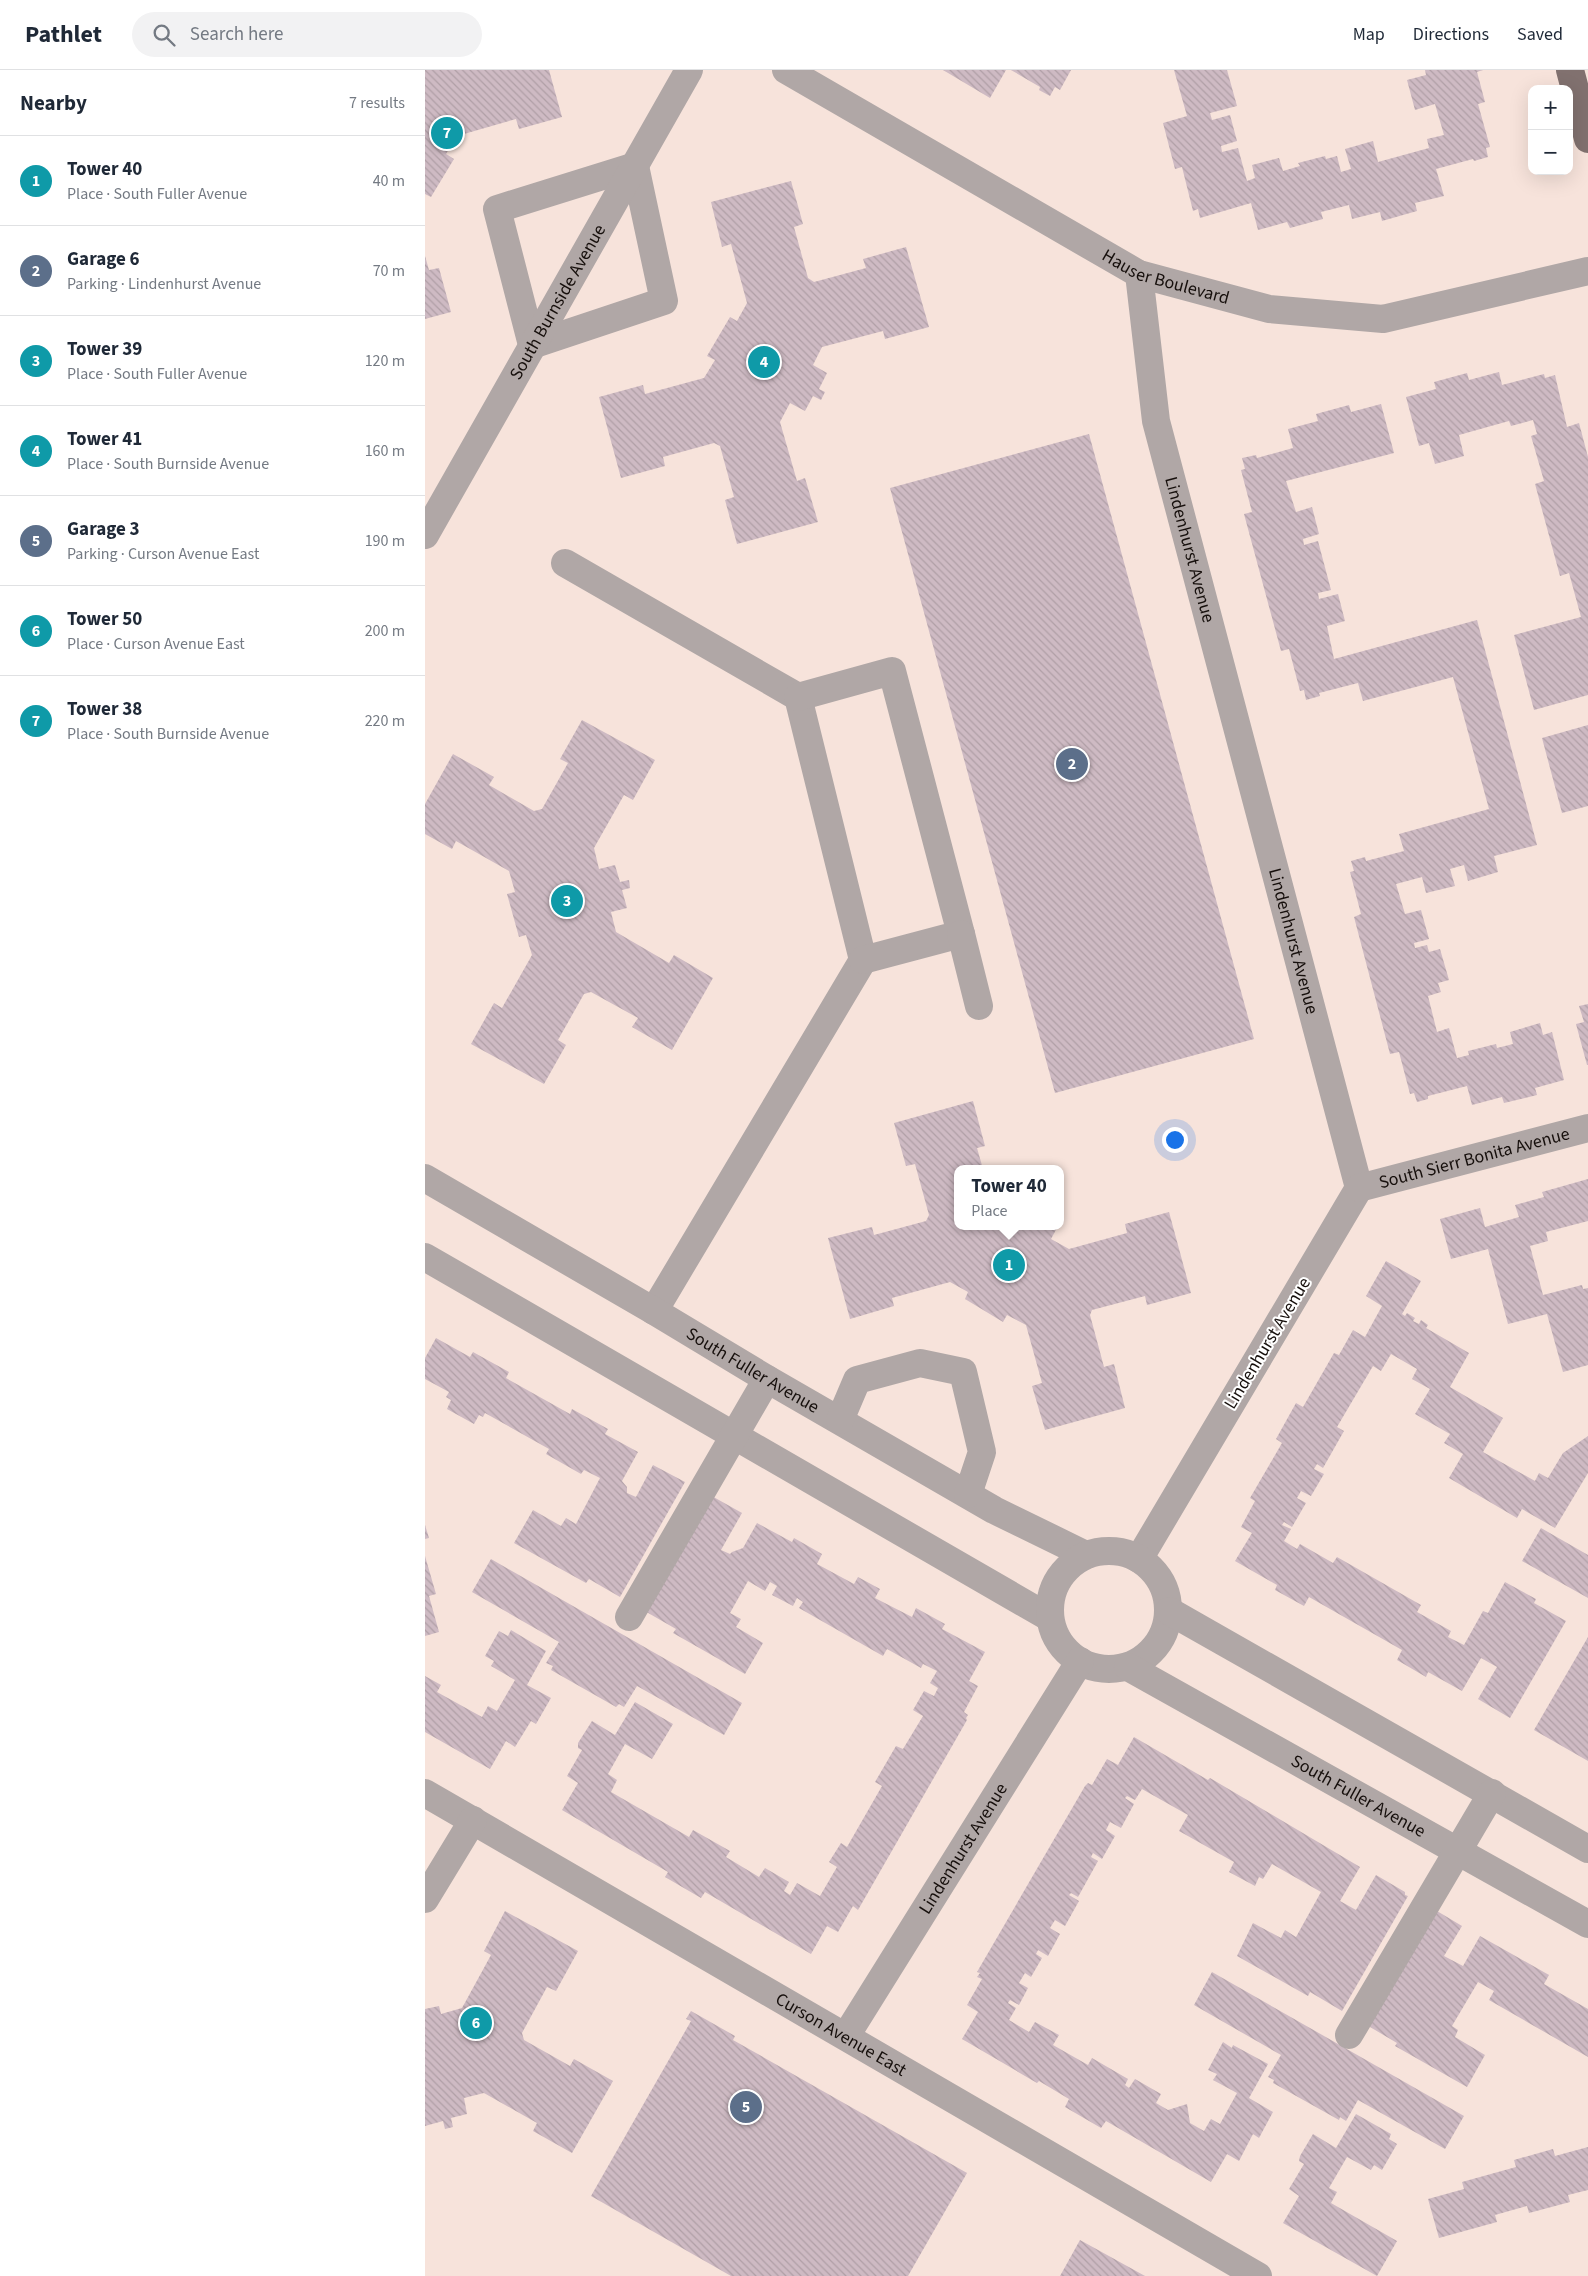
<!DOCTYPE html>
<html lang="en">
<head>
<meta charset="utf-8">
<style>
  :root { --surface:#fff; --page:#f2f2f3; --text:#1f2937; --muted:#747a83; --line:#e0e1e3; --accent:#1667b6 }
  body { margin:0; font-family:"Source Sans 3",sans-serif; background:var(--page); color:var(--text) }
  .controls { position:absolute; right:15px; top:15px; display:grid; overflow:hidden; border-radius:10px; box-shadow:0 5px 20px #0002 }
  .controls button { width:45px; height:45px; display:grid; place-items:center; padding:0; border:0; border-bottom:1px solid var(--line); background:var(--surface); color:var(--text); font:25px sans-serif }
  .you { position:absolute; left:749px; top:1069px; width:18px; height:18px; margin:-12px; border:4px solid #fff; border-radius:50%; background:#1a73e8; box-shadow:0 0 0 8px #1a73e833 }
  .badge { display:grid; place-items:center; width:32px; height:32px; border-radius:50%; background:var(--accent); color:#fff; font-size:16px; font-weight:700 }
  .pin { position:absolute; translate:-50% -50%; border:2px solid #fff; box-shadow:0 1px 5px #0006 }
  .popup { position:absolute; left:529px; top:1095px; width:110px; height:65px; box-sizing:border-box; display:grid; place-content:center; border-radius:10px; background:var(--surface); filter:drop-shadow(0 1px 4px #0005); font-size:16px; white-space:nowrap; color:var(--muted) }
  .popup b { font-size:19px; color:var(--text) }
  .popup::after { content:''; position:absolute; left:50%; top:100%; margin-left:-10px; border:10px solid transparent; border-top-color:var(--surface) }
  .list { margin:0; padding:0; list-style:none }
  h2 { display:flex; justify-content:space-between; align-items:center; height:65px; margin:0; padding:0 20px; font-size:21px }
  h2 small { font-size:16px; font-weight:400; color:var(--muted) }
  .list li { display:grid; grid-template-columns:32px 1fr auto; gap:15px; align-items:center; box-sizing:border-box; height:90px; padding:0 20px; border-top:1px solid var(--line) }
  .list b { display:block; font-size:19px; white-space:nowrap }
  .list p { margin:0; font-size:16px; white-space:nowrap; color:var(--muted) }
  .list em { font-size:16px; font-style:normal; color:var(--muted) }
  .icon { flex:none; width:28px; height:28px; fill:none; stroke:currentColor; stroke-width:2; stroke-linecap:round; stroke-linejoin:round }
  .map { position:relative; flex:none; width:1163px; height:2206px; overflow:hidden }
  header { display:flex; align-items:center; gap:30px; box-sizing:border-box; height:70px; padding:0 25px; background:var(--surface); border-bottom:1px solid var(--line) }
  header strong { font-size:24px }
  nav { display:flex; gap:28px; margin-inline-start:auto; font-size:18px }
  .search { width:350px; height:45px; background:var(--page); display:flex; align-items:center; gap:12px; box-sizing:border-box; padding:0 18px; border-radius:28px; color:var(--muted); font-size:19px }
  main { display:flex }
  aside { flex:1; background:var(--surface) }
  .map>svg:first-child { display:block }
</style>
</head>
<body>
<header>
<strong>Pathlet</strong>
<div class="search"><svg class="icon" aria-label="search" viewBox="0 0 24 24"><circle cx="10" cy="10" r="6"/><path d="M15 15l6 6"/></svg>Search here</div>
<nav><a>Map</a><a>Directions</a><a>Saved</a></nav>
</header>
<main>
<aside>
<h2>Nearby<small>7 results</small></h2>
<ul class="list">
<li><span class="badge" style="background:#0f9aa8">1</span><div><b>Tower 40</b><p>Place · South Fuller Avenue</p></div><em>40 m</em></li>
<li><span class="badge" style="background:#5c6f8a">2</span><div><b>Garage 6</b><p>Parking · Lindenhurst Avenue</p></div><em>70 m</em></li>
<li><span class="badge" style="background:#0f9aa8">3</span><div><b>Tower 39</b><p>Place · South Fuller Avenue</p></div><em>120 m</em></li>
<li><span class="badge" style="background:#0f9aa8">4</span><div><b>Tower 41</b><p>Place · South Burnside Avenue</p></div><em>160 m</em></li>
<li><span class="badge" style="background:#5c6f8a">5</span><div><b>Garage 3</b><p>Parking · Curson Avenue East</p></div><em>190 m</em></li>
<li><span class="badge" style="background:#0f9aa8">6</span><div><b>Tower 50</b><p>Place · Curson Avenue East</p></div><em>200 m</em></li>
<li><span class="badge" style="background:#0f9aa8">7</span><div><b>Tower 38</b><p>Place · South Burnside Avenue</p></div><em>220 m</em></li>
</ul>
</aside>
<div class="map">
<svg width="1163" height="2206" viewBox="0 0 1163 2206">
  <defs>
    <pattern id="building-back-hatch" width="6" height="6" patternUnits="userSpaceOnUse" patternTransform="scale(1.25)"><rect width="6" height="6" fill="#cebac3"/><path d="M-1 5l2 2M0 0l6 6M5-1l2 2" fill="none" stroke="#b09fa6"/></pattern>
  </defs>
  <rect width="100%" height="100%" fill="#f7e3db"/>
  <path fill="url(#building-back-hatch)" d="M0,0H124L137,47L94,59L91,49L32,66L21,84L29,89L6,127L0,124Z
    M518,0H581L565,28Z
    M586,0H646L635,20L630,17L625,26L614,20L615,17Z
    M749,0H802L812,36L785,43L787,50L805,45L812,71L796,76L797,82L813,78L822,111L830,108L827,95L854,88L858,101L875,96L873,93L900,86L901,89L912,86L916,102L926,99L920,79L948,71L953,92L1004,78L1002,69L1019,65L1010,34L990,40L982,10L1001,5L1000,0H1058L1052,2L1060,32L1053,34L1065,77L1061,78L1063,87L1049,91L1048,89L1011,99L1019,126L990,133L992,141L957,151L955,142L927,149L924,135L896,142L898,149L865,158L862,152L833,160L826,133L775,148L773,139L768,141L757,97L750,99L738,53L762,46Z
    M366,111L378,154L369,157L383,208L389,212L441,198L438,189L481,177L504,257L460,269L458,261L397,277L388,295L402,303L394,319L400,322L396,330L388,326L380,341L365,333L355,352L372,411L380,408L393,452L312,474L300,430L309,427L295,376L289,373L238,387L240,396L196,408L174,327L218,315L220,324L279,308L290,290L282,286L305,247L312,251L322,233L306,174L297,177L286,132Z
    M0,186L4,200L14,198L26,242L0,249Z
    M1074,302L1077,315L1119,304L1120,308L1130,305L1142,357L1154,353L1163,387V625L1109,640L1089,565L1156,547L1144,503L1135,506L1110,414L1119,411L1106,366L1112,364L1108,350L1086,356L1084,351L1034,365L1039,386L1010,394L1004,373L994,376L981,327L1011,319L1009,312L1042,303L1044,310Z
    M956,334L969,383L861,411L871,442L887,437L894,464L878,469L879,475L893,471L906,520L893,523L894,529L913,524L920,551L902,556L909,589L1052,550L1112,775L1069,786L1073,802L1043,811L1039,795L1025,799L1030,816L1001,823L997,807L971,814L980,844L996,840L1004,869L989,873L990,878L1002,875L1004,882L1015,879L1024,910L1013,913L1016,922L1003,926L1012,962L1024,958L1032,988L1044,985L1043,981L1071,974L1072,978L1088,974L1085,962L1115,953L1118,965L1127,962L1139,1010L1110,1018L1112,1025L1079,1033L1077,1027L1047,1035L1042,1016L1003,1026V1029L992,1032L989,1023L985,1024L974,982L965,984L929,847L936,844L925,802L929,801L926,791L940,787L941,791L979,781L974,764L1064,739L1028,607L938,631L933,613L894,623L895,626L881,630L879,620L875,621L864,579L856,581L819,444L827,442L816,400L820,399L817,388L831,385L832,388L868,378L863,359L893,351L891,344L924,335L926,342Z
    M664,364L829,969L630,1023L465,418Z
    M157,650L230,690L208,730L199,725L169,778L174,799L190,795L195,812L204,810L205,818L197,820L202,838L186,842L191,862L244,893L249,885L288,908L247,980L207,957L213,948L166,922L159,924L133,970L141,975L119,1014L46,974L69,933L77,938L107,885L101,865L94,867L82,824L90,822L84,801L31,771L27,779L0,764V734L28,684L69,707L64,715L109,741L117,739L143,693L135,689Z
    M1163,655V736L1137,743L1117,668Z
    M1163,934V995H1162L1151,954L1159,952L1154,936Z
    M548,1031L560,1076L552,1078L558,1099H533V1156H633L626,1169L644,1179L702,1163L700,1154L744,1142L766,1223L722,1235L720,1226L667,1240L665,1245L679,1297L689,1294L700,1338L620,1360L607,1316L617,1313L601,1255L582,1245L578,1252L540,1229L543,1222L525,1212L467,1228L469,1236L425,1249L403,1168L447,1157L449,1165L501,1151L504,1145L490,1094L481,1096L469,1053Z
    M1163,1109V1151L1121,1162L1123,1171L1105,1176L1118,1225L1157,1215L1158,1219L1163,1218V1295L1138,1302L1122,1244L1083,1254L1063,1179L1026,1189L1015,1149L1055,1138L1060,1157L1094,1147L1090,1135L1119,1127L1117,1122Z
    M961,1191L996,1211L977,1244L980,1246L982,1243L990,1248L988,1251L994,1254L996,1250L1003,1255L1001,1258L1044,1283L1025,1317L1078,1348L1058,1382L1110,1411L1114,1403L1123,1408L1138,1383L1163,1366V1403L1130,1458L1097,1439L1092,1448L1024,1408L1038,1384L1019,1373L1025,1364L990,1344L1005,1319L987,1309L992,1299L966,1284L956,1301L948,1296L912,1357L919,1361L898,1398L892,1394L889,1399L899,1404L886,1426L876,1421L872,1428L881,1433L867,1457L859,1452L857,1455L866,1459L859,1471L872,1479L875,1474L908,1493L912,1487L996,1535L992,1542L1026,1561L1023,1567L1039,1575L1058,1541L1063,1543L1080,1512L1111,1529L1109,1533L1141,1551L1085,1648L1053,1629L1072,1597L1056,1588L1037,1621L1003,1602L1001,1607L972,1590L977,1580L884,1527L879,1536L850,1520L852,1515L810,1491L827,1463L816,1457L830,1431L825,1428L857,1373L851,1369L871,1333L878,1337L909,1283L914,1285L928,1260L940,1267L957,1236L941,1226Z
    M11,1268L45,1287L48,1282L84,1302L81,1308L145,1344L147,1339L183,1359L180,1364L213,1382L197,1411L202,1417V1423L211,1427L228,1395L260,1412L195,1527L164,1509L161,1513L89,1473L108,1440L136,1456L141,1448L151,1454L175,1408L159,1400L156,1404L121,1384L124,1379L60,1343L58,1347L54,1345L49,1354L22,1339L26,1330L21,1327L24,1322L0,1309V1288Z
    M285,1425L317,1443L296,1480L305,1484L307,1482L318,1478L332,1453L367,1472L369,1468L397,1484L392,1494L429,1514L433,1507L455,1519L450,1528L487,1547L491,1538L520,1554L517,1559L560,1582L544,1611L553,1616L539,1642L543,1645L541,1648L542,1650L433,1840L428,1836L413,1862L402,1856L386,1884L280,1822L276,1828L240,1807L243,1802L137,1740L153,1713L142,1706L157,1680L153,1678V1673L167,1651L190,1665L210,1632L248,1654L227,1689L200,1674L183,1704L192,1710L186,1722L264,1767L268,1760L305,1781L301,1787L334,1807L340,1798L364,1812L359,1821L365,1825L372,1813L395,1826L412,1797L404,1792L416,1773L422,1777L457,1716L450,1712L471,1676L478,1679L498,1646L488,1640L499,1621L509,1626L513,1618L505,1613L512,1601L498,1594L496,1598L462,1579L458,1586L374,1538L378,1532L372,1528L368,1536L347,1525L352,1516L345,1512L340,1521L323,1511L305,1543L316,1549L311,1557L338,1573L320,1604L248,1563L251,1559L218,1540Z
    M0,1455L4,1468L0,1469Z
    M1116,1458L1163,1485V1528L1097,1491Z
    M0,1486L11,1524L4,1526L14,1562L0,1566Z
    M66,1489L317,1633L299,1665L212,1616L199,1637L194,1634L191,1637L126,1600L128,1596L121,1593L134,1572L47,1522Z
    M86,1560L121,1581L102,1615L126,1628L111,1654L106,1651L90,1677L81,1671L65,1699L0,1662V1606L16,1615L12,1622L57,1647L63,1636L72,1641L90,1610L66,1596L69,1591L60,1586L74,1561L83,1566Z
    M1163,1567V1691L1109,1660Z
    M709,1667L783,1710L785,1708L935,1797L915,1831L931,1840L951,1805L980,1822V1825L983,1826L917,1941L885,1922L883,1926L812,1886L828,1853L856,1868L860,1860L871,1867L896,1822L847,1794L838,1809L834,1807L830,1816L804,1802L809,1792L754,1761L763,1745L717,1719L710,1730L702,1726L700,1728L709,1734L696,1758L685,1752L681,1760L690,1766L677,1789L668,1783L666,1787L673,1791L653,1827L646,1823L644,1825L654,1831L640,1856L630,1850L625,1858L635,1864L623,1886L613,1880L611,1884L617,1888L606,1907L600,1903L594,1913L603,1918L594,1935L585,1930L583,1933L591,1938L584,1950L604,1962L610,1952L634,1965L628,1975L663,1995L667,1988L703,2009L700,2015L704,2018L710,2009L736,2024L731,2033L743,2040L762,2034L765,2053L779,2061L786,2049L795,2054L812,2023L788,2010L792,2004L783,2000L798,1972L807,1978L808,1975L843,1994L824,2028L848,2042L834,2068L828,2064L814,2091L802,2084L786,2112L681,2051L676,2058L640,2037L644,2029L614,2011L612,2013L537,1969L553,1942L542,1935L557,1909L552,1907L555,1903L552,1902L660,1716L663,1713L667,1715L682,1689L693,1695Z
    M1007,1838L1037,1856L1019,1886L1038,1896L1055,1866L1124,1905L1119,1914L1163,1939V1987L1064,1930L1069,1921L1053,1912L1027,1956L1033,1960L1030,1967L1060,1985L1042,2017L970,1976L972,1973L940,1954Z
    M80,1841L153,1881L131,1921L122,1917L97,1963L99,1970L145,1996L149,1989L188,2011L147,2083L108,2061L112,2053L59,2023L39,2028L42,2044L26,2048L28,2057L20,2059L18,2051L0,2056V1939L14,1936L16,1944L37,1938L66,1885L59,1881Z
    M787,1902L1039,2046L1020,2079L933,2030L921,2051L915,2047L914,2050L848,2013L849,2010L843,2007L856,1985L769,1935Z
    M266,1941L310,1966L308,1970L542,2103L483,2206H306L166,2126L266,1951L261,1949Z
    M931,2044L966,2064L964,2069L972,2074L957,2100L949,2095L946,2100L922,2087L904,2118L912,2122L906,2133L972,2171L952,2206L858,2153L874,2126L864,2119L879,2094L874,2091L875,2086L888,2064L911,2078Z
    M1163,2077V2120L1143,2125L1145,2132L1104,2143L1102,2136L1070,2145L1072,2152L1014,2168L1003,2129L1039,2119L1037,2112L1091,2097L1089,2090L1128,2079L1130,2086Z
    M655,2170L720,2206H635Z"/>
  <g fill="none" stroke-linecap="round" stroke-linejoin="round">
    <g stroke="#b0a7a6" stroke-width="28">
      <path id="s1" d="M361,0L714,204L844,239L958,249L1163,201"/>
      <path d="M210,96L239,231L107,275L72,139Z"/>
      <path id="s2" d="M714,204L731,351L934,1118L714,1489"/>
      <path id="s3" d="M0,465L264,0"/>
      <path d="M140,493L373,627L438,890L229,1241"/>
      <path d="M373,627L467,601L536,864L438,890"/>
      <path d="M536,864L554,936"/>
      <path id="s4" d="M0,1108L229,1241L342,1309L569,1440L661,1485"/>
      <path id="s5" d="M934,1118L1163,1058"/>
      <path d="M0,1187L625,1548"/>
      <path d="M415,1350L432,1310L495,1293L538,1302L557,1382L543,1424"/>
      <circle cx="684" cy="1540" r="59"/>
      <path d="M744,1541L1163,1779"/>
      <path d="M204,1547L342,1309"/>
      <path id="s6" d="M703,1597L1163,1854"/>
      <path id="s7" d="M0,1723L833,2206"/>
      <path d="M0,1829L48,1750"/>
      <path d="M924,1965L1067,1723"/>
      <path id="s8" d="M421,1966L655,1591"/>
    </g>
    <path stroke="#81716f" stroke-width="28" d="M1145,0L1163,69"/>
  </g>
  <g text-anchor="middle" stroke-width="4" stroke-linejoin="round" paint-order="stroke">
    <g font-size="18" fill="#160f0c" stroke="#fff">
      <text dy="6" stroke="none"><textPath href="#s1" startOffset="434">Hauser Boulevard</textPath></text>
      <text dy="6" stroke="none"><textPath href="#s3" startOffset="268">South Burnside Avenue</textPath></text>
      <text dy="6" stroke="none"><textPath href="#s2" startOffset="281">Lindenhurst Avenue</textPath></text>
      <text dy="6" stroke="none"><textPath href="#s2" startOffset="686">Lindenhurst Avenue</textPath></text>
      <text dy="6" stroke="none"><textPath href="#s5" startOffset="119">South Sierr Bonita Avenue</textPath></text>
      <text transform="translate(842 1273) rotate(-59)" y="6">Lindenhurst Avenue</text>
      <text dy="6" stroke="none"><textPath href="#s4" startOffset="380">South Fuller Avenue</textPath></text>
      <text dy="6" stroke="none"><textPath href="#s6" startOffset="264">South Fuller Avenue</textPath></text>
      <text dy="6" stroke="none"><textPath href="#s8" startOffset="221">Lindenhurst Avenue</textPath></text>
      <text dy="6" stroke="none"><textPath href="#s7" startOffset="481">Curson Avenue East</textPath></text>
    </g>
  </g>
</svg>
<div class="controls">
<button>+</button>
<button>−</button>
</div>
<div class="you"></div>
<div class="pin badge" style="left:584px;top:1195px;background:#0f9aa8">1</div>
<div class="popup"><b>Tower 40</b>Place</div>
<div class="pin badge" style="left:647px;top:694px;background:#5c6f8a">2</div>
<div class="pin badge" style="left:142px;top:831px;background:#0f9aa8">3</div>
<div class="pin badge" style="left:339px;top:292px;background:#0f9aa8">4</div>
<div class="pin badge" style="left:321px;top:2037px;background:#5c6f8a">5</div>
<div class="pin badge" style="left:51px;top:1953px;background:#0f9aa8">6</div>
<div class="pin badge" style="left:22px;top:63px;background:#0f9aa8">7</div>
</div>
</main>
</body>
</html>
